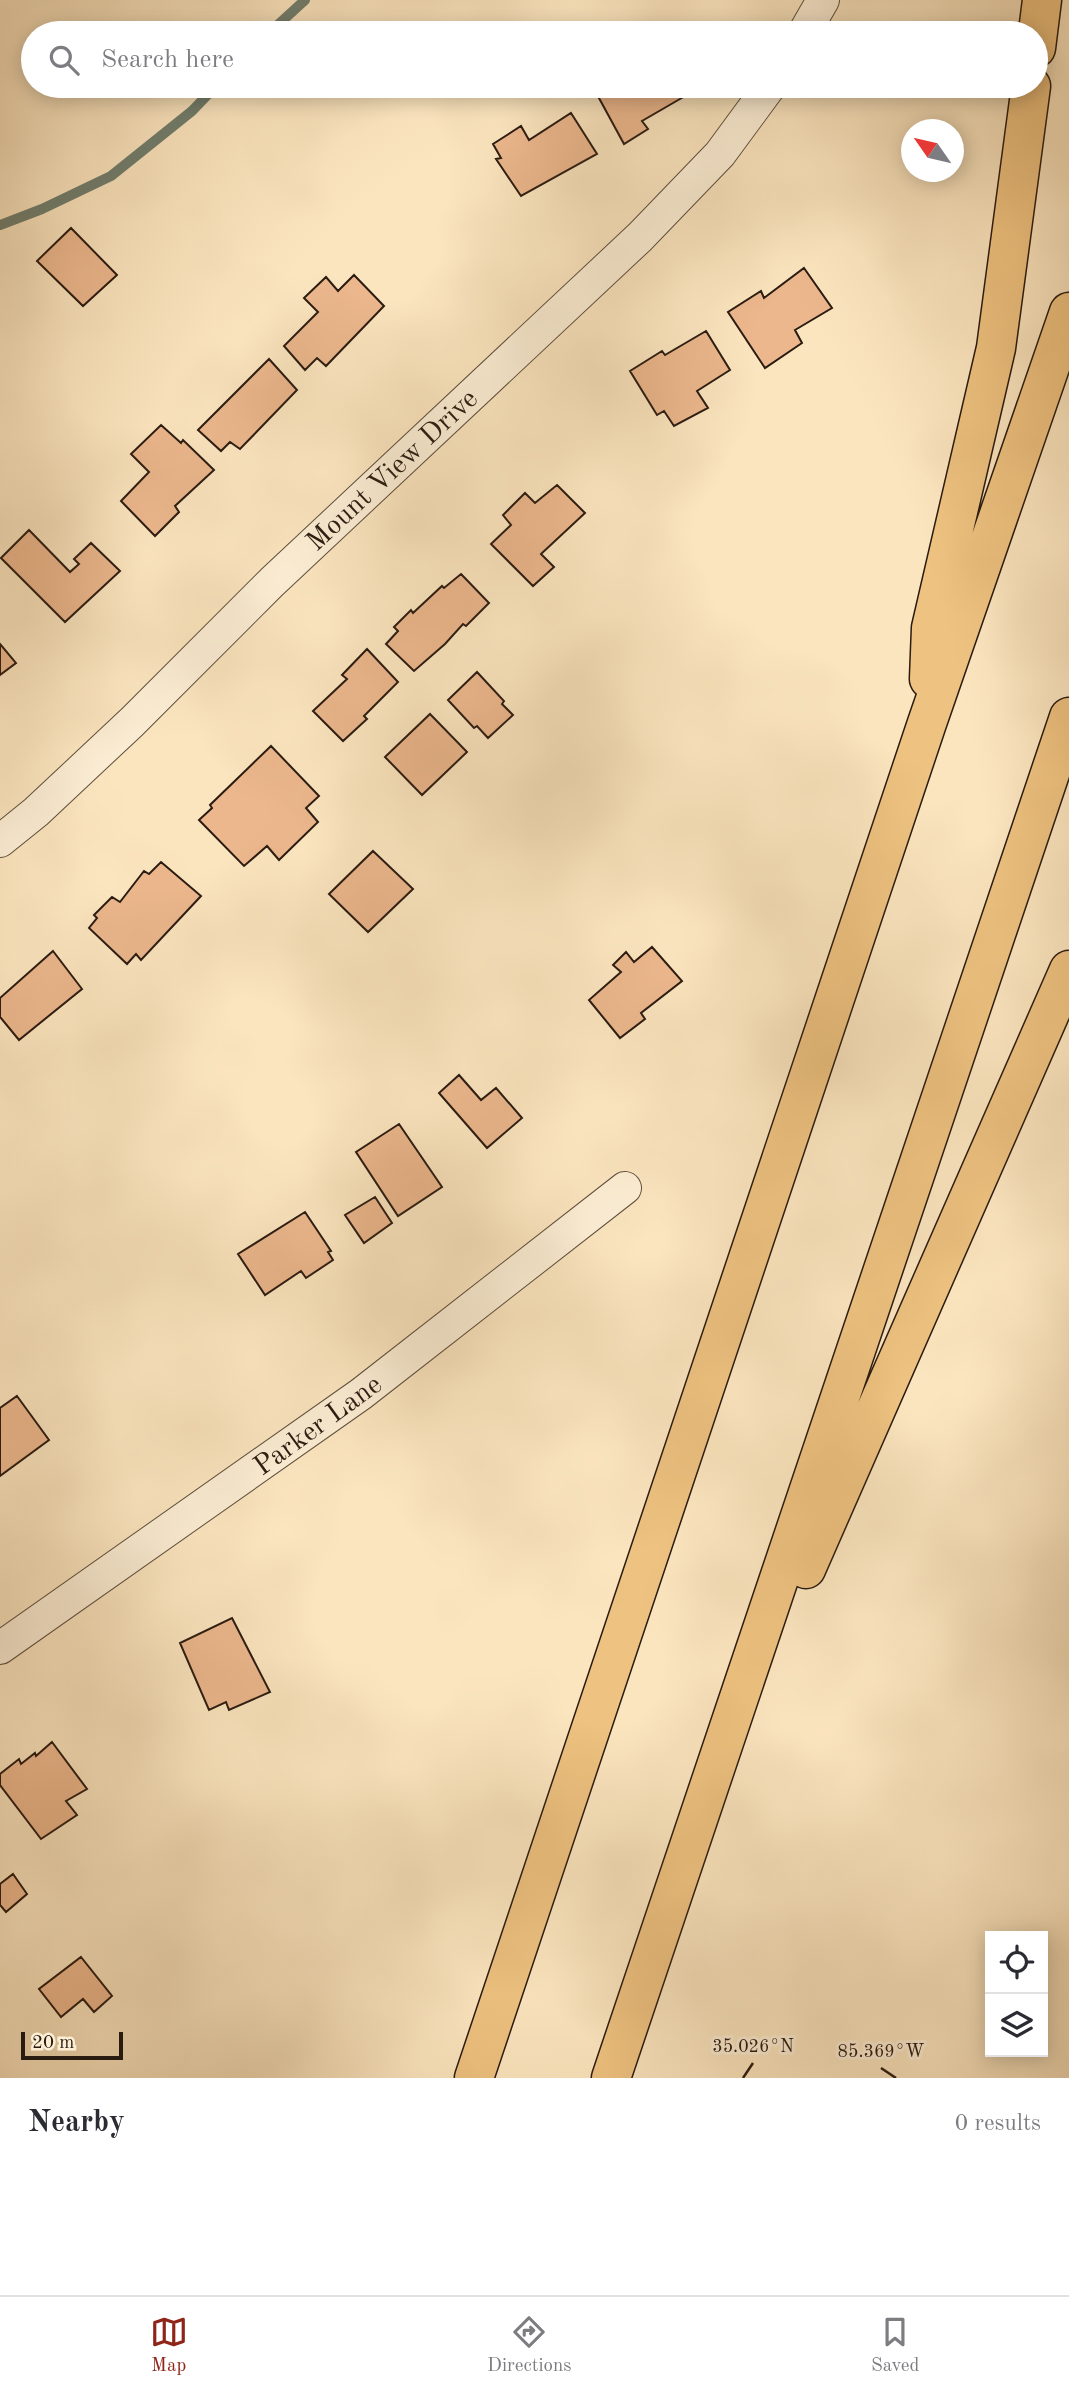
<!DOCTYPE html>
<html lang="en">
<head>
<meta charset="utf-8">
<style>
  :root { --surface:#fff; --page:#f2f2f3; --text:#2b2b33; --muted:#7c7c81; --line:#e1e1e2; --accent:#8f2418 }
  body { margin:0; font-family:"Old Standard TT",serif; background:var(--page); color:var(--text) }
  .controls { position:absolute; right:21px; bottom:21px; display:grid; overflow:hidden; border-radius:0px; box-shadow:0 4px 18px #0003 }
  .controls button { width:63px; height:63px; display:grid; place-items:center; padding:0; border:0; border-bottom:2px solid var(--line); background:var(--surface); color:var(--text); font:35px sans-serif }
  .compass { position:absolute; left:901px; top:119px; width:63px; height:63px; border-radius:50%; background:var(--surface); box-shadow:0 4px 18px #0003; rotate:304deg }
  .scale { position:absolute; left:21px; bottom:18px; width:102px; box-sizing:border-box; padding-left:7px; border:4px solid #2a1b11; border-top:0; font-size:19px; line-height:24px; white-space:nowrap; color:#2a1b11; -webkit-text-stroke:5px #fceed5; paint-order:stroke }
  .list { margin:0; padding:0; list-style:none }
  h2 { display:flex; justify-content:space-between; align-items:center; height:91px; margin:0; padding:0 28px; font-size:30px }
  h2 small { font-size:23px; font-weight:400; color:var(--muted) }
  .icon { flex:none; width:38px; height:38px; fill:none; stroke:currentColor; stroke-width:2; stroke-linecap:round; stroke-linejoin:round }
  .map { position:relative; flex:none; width:1069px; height:2078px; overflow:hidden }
  .search { position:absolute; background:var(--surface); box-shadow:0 4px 18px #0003; left:21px; right:21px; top:21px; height:77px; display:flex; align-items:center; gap:18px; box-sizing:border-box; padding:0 24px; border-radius:38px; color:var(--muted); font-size:26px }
  .sheet { height:217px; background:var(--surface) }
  nav { display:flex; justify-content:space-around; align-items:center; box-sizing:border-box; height:98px; border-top:2px solid var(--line); background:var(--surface); font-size:19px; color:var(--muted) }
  nav a { display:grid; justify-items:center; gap:4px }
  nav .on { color:var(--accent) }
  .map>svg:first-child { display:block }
</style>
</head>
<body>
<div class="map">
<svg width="1069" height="2078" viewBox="0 0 1069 2078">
  <rect width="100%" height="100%" fill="#fbe5bf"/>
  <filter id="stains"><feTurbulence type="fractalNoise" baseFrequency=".00286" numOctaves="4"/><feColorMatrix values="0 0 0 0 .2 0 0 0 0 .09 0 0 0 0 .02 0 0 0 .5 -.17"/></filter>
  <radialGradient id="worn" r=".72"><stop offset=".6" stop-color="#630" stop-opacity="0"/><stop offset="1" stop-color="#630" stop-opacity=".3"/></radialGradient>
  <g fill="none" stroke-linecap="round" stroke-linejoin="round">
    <path stroke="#717e6e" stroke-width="10" d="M269,33L305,0
      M0,225L42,209L111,176L192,111L216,86"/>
  </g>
  <path fill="#ecb78d" stroke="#2a1b11" stroke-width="2" d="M619,86H688L692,92L642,121L648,129L624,144L599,98Z
    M571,113L597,154L521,196L496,159L501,158L493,144L521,126L529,140Z
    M71,228L117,275L83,306L37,261Z
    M804,268L832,308L795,330L802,343L765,368L728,312L761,291L764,298Z
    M354,275L384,306L326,366L317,358L305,370L284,346L318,312L304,298L326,277L338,291Z
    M706,331L730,370L697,391L708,408L674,426L664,411L657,415L630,371L662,351L665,355Z
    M269,359L297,390L240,449L230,442L221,451L198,430Z
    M161,425L181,443L183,440L214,470L175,506L179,512L155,536L121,501L149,472L131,454Z
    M557,485L585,513L541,554L554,567L533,586L491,544L511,525L503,515L525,493L535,503Z
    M29,530L70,572L79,564L74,559L91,543L120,571L65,622L1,558Z
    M461,574L489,603L466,626L463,624L445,644L414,671L386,644L398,631L394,627L411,610L413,613L442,586L444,588Z
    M0,644L16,663L0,675Z
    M367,649L398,682L364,716L367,719L343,741L313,711L347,679L342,675Z
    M477,672L504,701L502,704L513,715L488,738L477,726L474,728L448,700Z
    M430,714L467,752L422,795L385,757Z
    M271,746L319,796L306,808L318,822L279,860L267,846L244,866L199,820L212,808L210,805Z
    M373,851L413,889L368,932L329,894Z
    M161,862L201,896L141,960L136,954L127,964L89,928L97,918L94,915L112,897L120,902L144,871L149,874Z
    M652,947L682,981L641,1013L645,1019L620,1038L589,1000L621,972L613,965L626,952L634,962Z
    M53,951L82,989L19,1040L0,1017V998Z
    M459,1075L481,1100L496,1088L522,1118L487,1148L439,1093Z
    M399,1124L442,1187L398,1216L356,1152Z
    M375,1197L392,1223L364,1243L345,1215Z
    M305,1212L331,1251L328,1252L333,1260L306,1278L301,1271L265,1295L238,1254Z
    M17,1396L49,1440L0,1476V1408Z
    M232,1618L270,1692L229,1710L226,1702L209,1710L180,1643Z
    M52,1742L87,1789L66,1801L77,1815L41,1839L0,1785V1774L19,1759L21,1764L35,1753L36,1756Z
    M13,1874L27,1894L6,1912L0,1905V1884Z
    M81,1957L112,1996L94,2012L83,1999L61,2017L39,1989Z"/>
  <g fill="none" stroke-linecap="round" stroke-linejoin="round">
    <defs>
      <path id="minor" d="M804,33L823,0
        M0,841L36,812L132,722L272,582L640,237L720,154L770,86
        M0,1648L361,1394L625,1188"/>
      <path id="motorway" d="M1036,48L1042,0
        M929,679L931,628L996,348L1031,86
        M806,1569L1069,970
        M474,2078L927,723L1069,312
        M611,2078L1069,717"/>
    </defs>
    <use href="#minor" stroke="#5e4e3c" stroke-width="34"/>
    <use href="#motorway" stroke="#2a1b11" stroke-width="41"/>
    <use href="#minor" stroke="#fceed5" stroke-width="32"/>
    <use href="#motorway" stroke="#eec280" stroke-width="38"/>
  </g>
  <path fill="none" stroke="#2a1b11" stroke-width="2.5" d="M881,2068L896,2078M743,2078L753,2063"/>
  <g text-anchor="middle" stroke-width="6" stroke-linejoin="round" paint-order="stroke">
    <g font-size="28" fill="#2a1b11" stroke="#fceed5">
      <text transform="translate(391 469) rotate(-43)" y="10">Mount View Drive</text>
      <text transform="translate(317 1424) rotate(-36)" y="10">Parker Lane</text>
    </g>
  </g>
  <g font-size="18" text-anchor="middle" fill="#2a1b11" stroke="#fceed5" stroke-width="6" stroke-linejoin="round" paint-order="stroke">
    <text x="753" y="2052">35.026°N</text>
    <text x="881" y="2057">85.369°W</text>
  </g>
  <rect width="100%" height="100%" filter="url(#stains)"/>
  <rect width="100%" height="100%" fill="url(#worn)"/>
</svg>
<div class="controls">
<button><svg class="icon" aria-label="locate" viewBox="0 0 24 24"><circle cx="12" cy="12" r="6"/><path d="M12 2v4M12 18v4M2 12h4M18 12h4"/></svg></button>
<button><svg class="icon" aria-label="layers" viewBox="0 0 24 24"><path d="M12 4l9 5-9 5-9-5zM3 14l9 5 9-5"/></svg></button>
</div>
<svg class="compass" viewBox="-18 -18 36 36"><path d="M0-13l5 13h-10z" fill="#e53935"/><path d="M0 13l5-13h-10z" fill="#7c7c81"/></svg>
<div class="scale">20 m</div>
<div class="search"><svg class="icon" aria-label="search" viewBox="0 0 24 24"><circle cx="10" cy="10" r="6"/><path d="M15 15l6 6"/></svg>Search here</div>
</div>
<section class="sheet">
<h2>Nearby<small>0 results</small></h2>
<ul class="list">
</ul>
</section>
<nav>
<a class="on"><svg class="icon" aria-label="map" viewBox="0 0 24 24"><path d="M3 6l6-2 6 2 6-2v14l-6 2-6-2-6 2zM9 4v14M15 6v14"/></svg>Map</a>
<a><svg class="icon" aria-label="directions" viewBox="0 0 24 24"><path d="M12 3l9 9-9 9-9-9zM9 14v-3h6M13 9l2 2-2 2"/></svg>Directions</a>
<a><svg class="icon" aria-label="saved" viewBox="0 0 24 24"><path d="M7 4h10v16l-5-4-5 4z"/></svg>Saved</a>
</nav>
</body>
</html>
